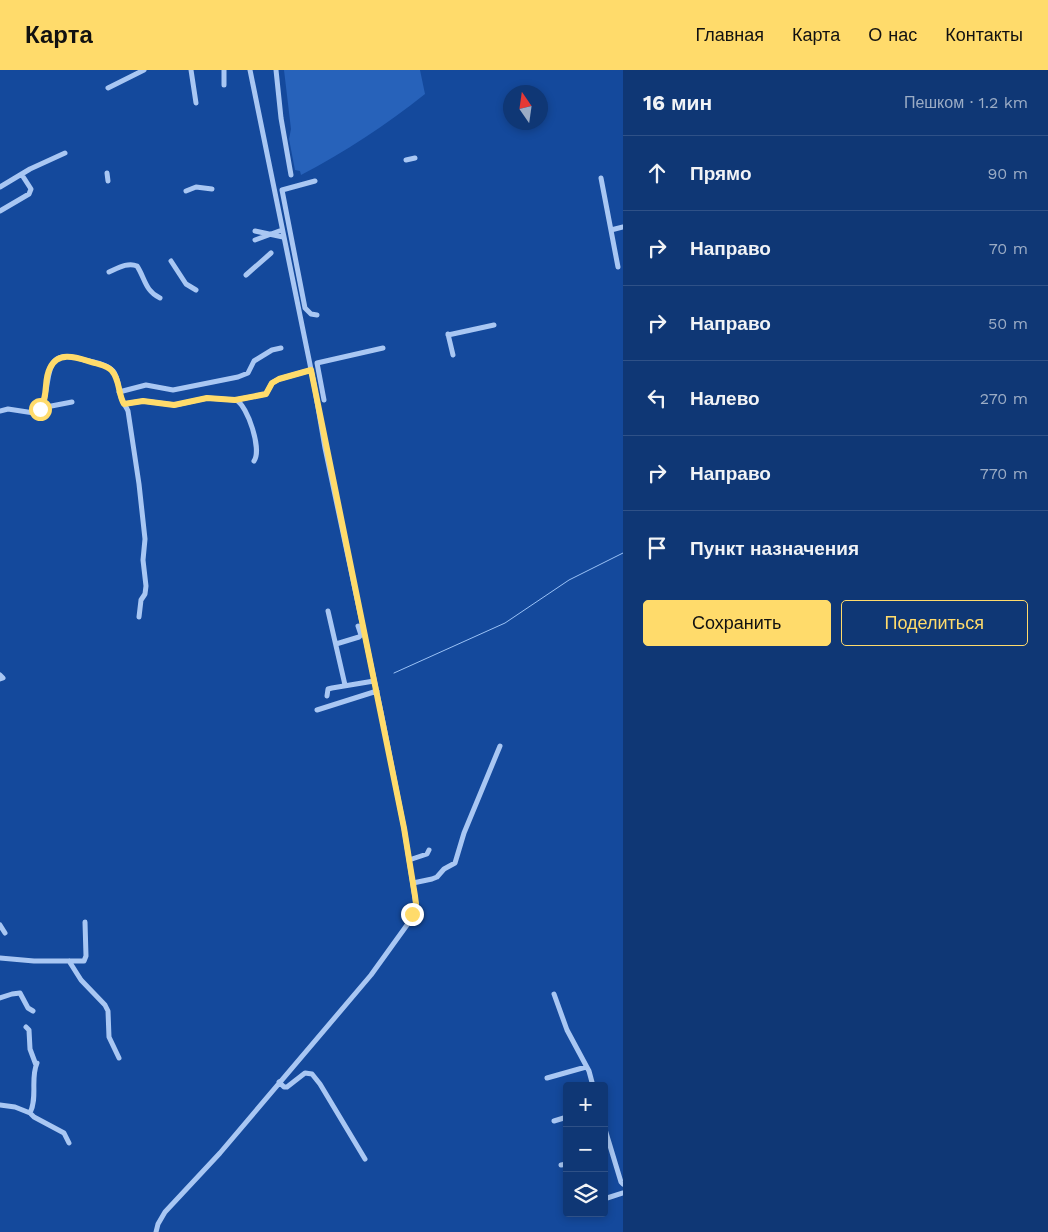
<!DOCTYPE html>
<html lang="ru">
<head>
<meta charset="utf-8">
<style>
  :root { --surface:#0f3775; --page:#183f7a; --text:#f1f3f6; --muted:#9bacc5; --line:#2f5187; --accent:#ffdb6b }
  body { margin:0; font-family:"Work Sans",sans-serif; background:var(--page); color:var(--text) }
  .controls { position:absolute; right:15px; bottom:15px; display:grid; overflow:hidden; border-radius:5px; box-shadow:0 2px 8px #0003 }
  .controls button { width:45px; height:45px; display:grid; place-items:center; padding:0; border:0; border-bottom:1px solid var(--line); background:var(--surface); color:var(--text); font:25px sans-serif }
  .compass { position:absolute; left:503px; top:15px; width:45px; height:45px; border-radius:50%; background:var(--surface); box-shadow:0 2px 8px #0003; rotate:347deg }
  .stop { position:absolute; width:15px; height:15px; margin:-11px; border:4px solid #ffdb6b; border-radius:50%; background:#fff }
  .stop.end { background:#ffdb6b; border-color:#fff; box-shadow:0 1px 5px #0008 }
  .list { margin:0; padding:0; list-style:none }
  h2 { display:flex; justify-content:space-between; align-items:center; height:65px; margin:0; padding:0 20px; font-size:21px }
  h2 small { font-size:16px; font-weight:400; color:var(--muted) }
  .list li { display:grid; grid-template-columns:32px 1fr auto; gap:15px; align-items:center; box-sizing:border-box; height:75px; padding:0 20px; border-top:1px solid var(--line) }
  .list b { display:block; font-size:19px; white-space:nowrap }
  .list em { font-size:16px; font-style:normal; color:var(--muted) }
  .actions { display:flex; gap:10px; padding:15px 20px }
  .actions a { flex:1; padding:11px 0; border:1px solid var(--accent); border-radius:5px; text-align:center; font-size:18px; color:var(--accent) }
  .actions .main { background:var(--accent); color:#111 }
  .icon { flex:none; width:28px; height:28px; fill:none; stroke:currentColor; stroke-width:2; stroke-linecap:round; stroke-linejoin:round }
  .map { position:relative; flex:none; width:623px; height:1162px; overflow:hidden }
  header { display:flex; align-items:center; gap:30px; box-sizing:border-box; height:70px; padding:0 25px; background:var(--accent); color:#111 }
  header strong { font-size:24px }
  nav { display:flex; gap:28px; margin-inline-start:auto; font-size:18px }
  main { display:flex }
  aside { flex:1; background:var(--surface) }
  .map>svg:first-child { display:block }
</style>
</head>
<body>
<header>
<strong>Карта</strong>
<nav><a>Главная</a><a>Карта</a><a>О нас</a><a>Контакты</a></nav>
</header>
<main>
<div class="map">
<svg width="623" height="1162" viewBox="0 0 623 1162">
  <rect width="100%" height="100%" fill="#14499c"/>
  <path fill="#2762ba" d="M284,0H420L425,24C386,55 345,82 301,105L300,101L295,100L289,69L291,59Z"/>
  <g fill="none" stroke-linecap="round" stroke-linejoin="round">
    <path stroke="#9bc2f6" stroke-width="1" d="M394,603L505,553L569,510L623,483"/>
    <path stroke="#a9c7f3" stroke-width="5" d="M191,0L196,33
      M276,0L281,48L291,105
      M224,15V0
      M108,18L144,0
      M406,90L415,88
      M107,103L108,111
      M601,108L618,197
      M315,111L282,120L305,238L311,244L317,245
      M0,117L30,99L65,83
      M186,121L196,117L212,119
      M0,141L29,124L31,119L22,105
      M611,160L623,157
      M255,161L283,167
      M255,170L282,160
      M171,191L186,214L196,220
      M109,202C118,198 128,192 137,196C145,208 145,221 160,228
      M246,205L271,183
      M448,264L453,285
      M448,265L494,255
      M119,322L146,315L173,320L238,307L248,303L254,291L272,280L281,278
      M236,330C248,336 262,380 254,391
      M324,330L317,293L383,278
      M124,334L143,331L175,335L207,328L235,330L266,324L272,313L279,309L311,300
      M41,338L72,332
      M0,341L8,339L34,343C59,327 32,272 84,290C93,292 107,294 113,301C119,308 118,319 121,327C122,332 126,336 128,341L139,414L145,469L143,490L146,516L145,524L141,530L139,547
      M328,541L345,615
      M336,574L359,567L361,565L358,556
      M0,605L3,608L0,609
      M327,626L328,619L332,618L374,611
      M317,640L377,621
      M409,790L427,784L429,780
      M413,813L432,809L437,807L444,799L455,793L464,763L500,676
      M0,855L5,863
      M0,888L34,891H84L86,886L85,852
      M69,891L81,910L105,935L108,941L109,967L119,988
      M554,924L567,960L589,1001L593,1016
      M0,928L12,924L20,923L28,938L33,941
      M26,957L29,960L30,979L36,995
      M547,1008L586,997
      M279,1012L284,1017H287L305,1003L312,1004L320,1014L365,1089
      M0,1035L15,1037L30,1043L34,1047L64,1063L69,1073
      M30,1043C38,1027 30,1009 37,993
      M554,1051L567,1047
      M604,1056L621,1112L623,1114
      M561,1095L567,1094
      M604,1129L623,1123
      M156,1162L158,1154L165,1142L220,1083L371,905L407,855L416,834L404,758L381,642L325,378L314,314L250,0"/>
  </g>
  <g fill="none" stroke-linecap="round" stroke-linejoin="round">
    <path stroke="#ffdb6b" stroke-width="6" d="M40,339C49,326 43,311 50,298C59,279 80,289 95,293C101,295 108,296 112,301C120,310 118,324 124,334L143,331L174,335L207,328L235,330L266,324L272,313L279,309L311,300L404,758L415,826L416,834L412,844"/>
  </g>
</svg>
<div class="controls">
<button>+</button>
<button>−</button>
<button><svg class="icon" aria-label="layers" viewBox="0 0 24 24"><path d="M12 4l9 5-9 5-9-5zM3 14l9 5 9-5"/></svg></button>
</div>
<svg class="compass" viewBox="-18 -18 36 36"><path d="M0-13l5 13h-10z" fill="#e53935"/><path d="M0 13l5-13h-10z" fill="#9bacc5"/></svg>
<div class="stop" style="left:40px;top:339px"></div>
<div class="stop end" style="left:412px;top:844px"></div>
</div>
<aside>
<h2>16 мин<small>Пешком · 1.2 km</small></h2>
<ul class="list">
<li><svg class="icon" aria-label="ahead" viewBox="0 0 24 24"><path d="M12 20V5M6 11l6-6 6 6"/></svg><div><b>Прямо</b></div><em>90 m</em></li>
<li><svg class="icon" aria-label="right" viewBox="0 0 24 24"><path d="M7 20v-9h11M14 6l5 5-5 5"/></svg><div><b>Направо</b></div><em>70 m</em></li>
<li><svg class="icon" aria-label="right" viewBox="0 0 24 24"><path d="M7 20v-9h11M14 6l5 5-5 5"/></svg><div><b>Направо</b></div><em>50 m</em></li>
<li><svg class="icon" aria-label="left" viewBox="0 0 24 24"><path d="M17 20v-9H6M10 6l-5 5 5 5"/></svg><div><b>Налево</b></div><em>270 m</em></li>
<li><svg class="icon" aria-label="right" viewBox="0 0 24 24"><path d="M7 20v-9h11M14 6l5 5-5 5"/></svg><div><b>Направо</b></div><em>770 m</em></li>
<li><svg class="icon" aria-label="arrive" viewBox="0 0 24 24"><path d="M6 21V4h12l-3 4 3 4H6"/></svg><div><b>Пункт назначения</b></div></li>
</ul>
<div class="actions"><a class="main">Сохранить</a><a>Поделиться</a></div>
</aside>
</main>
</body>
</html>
